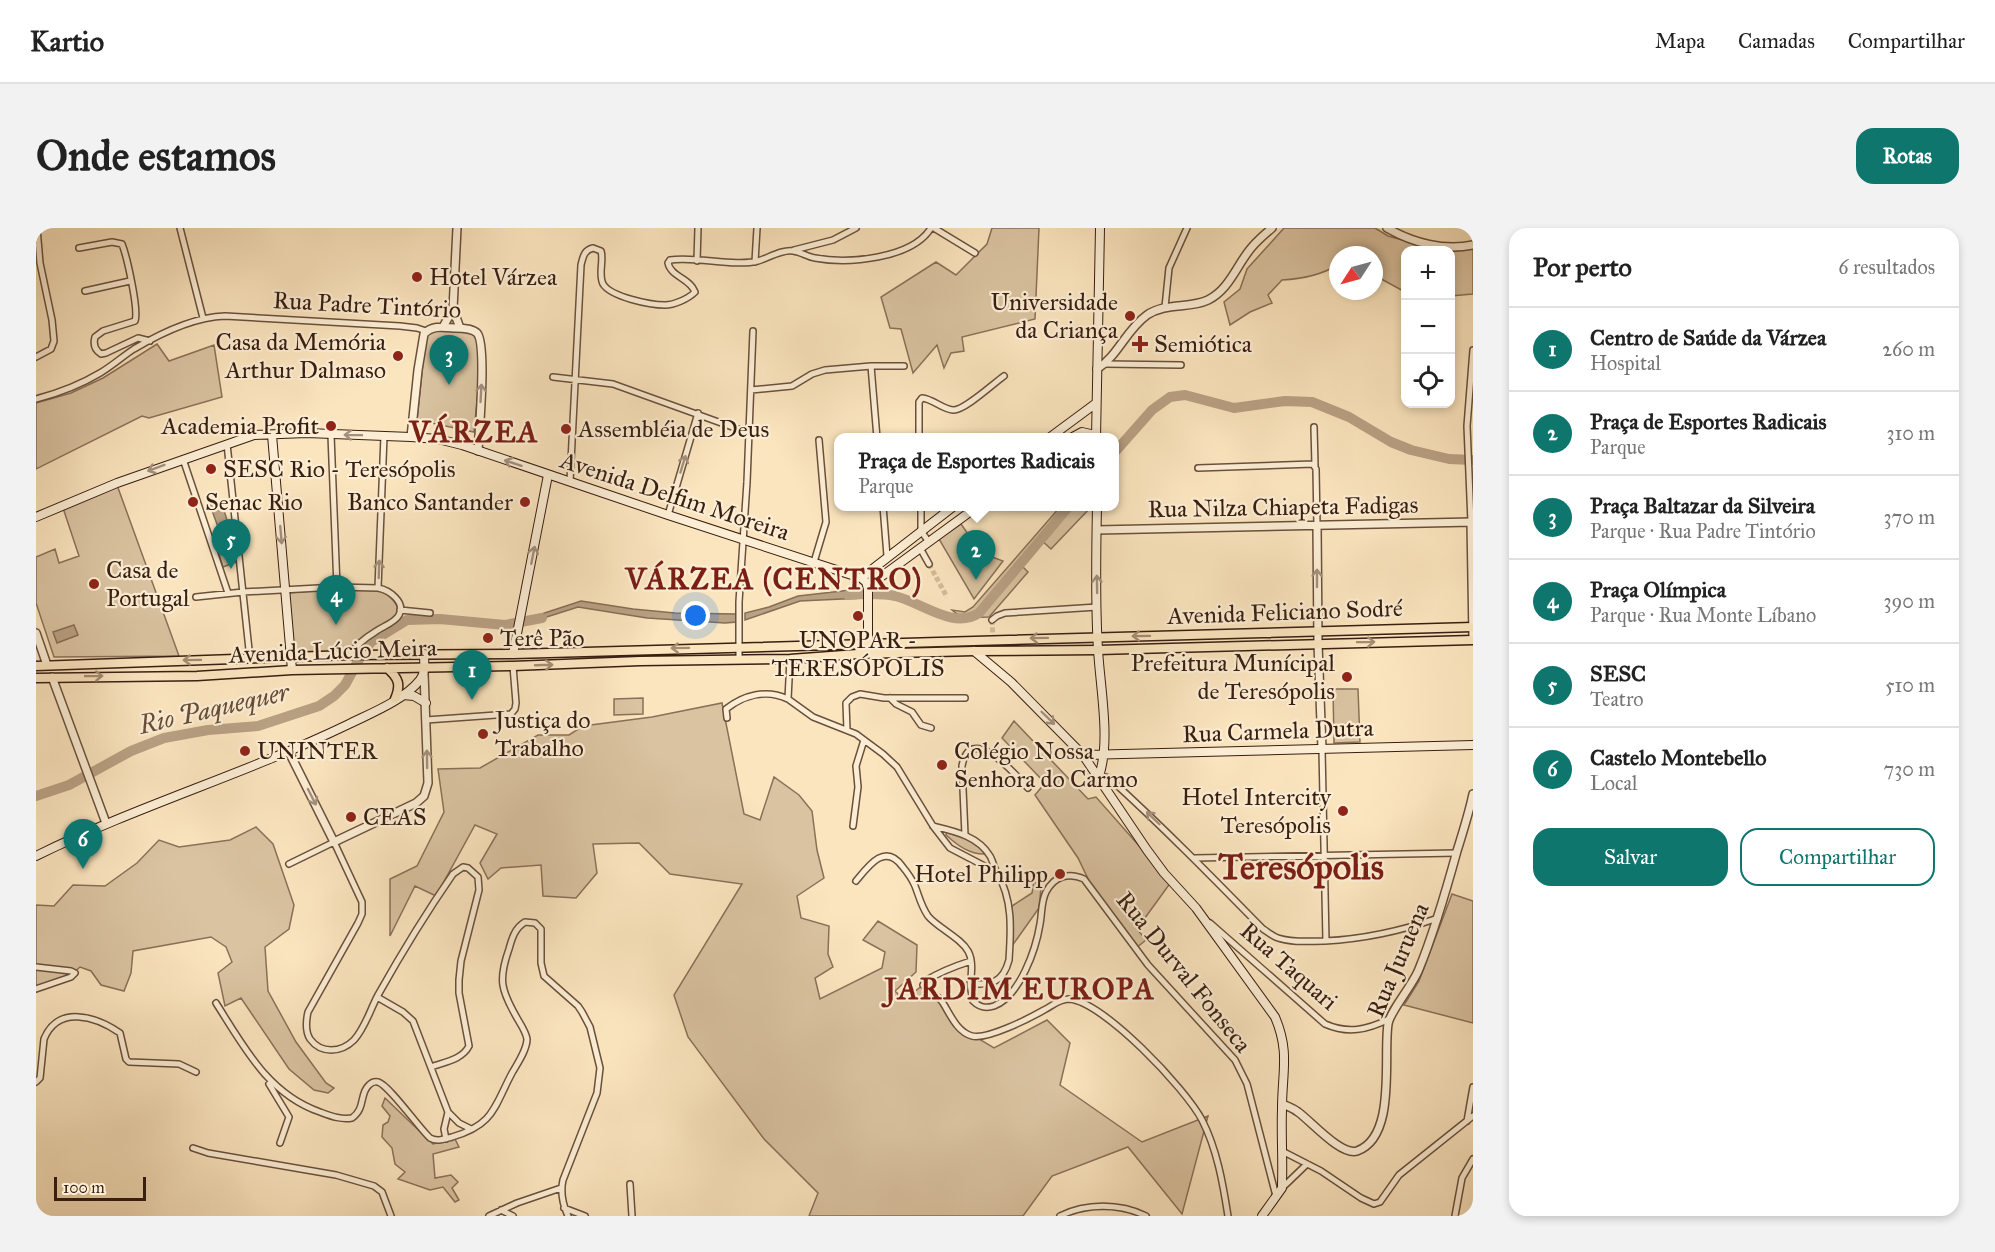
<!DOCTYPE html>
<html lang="pt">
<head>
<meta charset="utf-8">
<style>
  :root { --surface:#fff; --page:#f2f2f2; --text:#222; --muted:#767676; --line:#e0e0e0; --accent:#0f766e }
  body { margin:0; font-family:"IM FELL Great Primer",serif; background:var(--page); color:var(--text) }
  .controls { position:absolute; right:18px; top:18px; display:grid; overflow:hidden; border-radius:12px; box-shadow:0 3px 9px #0003 }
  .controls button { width:54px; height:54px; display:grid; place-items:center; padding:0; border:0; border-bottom:2px solid var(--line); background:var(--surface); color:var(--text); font:30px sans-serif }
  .compass { position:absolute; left:1293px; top:18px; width:54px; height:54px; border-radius:50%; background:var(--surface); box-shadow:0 3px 9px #0003; rotate:234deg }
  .scale { position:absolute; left:18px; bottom:15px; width:92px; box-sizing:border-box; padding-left:6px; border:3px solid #391e11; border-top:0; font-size:16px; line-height:21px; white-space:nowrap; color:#391e11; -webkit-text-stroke:4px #fceed5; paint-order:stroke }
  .you { position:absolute; left:660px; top:388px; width:21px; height:21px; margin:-15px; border:4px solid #fff; border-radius:50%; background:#1a73e8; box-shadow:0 0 0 9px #1a73e833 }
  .badge { display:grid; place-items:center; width:39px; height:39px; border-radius:50%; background:var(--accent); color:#fff; font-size:20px; font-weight:700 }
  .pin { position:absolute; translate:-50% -50px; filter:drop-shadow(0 2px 3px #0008) }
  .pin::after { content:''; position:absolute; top:32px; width:21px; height:18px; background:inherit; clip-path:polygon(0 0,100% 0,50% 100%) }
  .popup { position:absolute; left:798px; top:205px; width:285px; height:78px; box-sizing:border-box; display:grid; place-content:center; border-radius:12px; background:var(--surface); filter:drop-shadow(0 2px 4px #0005); font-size:20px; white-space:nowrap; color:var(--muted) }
  .popup b { font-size:22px; color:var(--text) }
  .popup::after { content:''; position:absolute; left:50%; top:100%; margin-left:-12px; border:12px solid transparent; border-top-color:var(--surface) }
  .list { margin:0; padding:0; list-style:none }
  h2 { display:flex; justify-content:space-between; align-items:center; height:78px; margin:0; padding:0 24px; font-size:26px }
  h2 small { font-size:20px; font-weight:400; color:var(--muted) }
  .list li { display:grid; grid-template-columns:39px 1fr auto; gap:18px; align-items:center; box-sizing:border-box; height:84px; padding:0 24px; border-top:2px solid var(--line) }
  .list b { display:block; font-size:22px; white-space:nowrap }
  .list p { margin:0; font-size:20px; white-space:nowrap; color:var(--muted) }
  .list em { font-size:20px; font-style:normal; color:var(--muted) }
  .actions { display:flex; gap:12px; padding:18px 24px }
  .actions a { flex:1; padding:14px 0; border:2px solid var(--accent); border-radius:18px; text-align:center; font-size:21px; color:var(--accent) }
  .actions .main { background:var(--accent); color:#fff }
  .icon { flex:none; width:33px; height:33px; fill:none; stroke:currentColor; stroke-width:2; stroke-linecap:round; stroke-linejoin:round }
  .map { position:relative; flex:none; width:1437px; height:988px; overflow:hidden; border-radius:18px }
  header { display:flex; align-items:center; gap:36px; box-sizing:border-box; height:84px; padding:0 30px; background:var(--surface); border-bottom:2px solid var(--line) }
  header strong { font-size:28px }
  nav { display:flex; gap:33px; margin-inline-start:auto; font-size:21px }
  .intro { display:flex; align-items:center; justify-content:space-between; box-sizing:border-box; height:144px; padding:0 36px }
  h1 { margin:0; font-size:42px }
  .button { padding:15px 27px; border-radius:18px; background:var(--accent); color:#fff; font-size:21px; font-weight:700 }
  main { display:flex; gap:36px; padding:0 36px }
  aside { flex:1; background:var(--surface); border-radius:18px; box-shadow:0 3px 9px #0003 }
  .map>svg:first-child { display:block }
</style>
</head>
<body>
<header>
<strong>Kartio</strong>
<nav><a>Mapa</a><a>Camadas</a><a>Compartilhar</a></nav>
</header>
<div class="intro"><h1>Onde estamos</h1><a class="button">Rotas</a></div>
<main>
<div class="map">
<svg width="1437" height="988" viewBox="0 0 1437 988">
  <rect width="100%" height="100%" fill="#fbe5bf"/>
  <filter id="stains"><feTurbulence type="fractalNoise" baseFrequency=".00333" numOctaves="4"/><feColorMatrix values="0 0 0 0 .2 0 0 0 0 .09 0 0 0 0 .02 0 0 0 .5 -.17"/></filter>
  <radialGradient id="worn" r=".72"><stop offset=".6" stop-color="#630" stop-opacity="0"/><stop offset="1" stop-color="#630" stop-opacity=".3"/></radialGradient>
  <path fill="#dac3a1" stroke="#8a7059" stroke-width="1.5" d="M956,0H1003L999,91L926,109L928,123L915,125L908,140L901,117L877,145L865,101L854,100L845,69L900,34L920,47L951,16Z
    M1248,0H1339L1352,8L1403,22H1370L1369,64L1338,47V27H1302V37C1285,47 1266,51 1246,52L1232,67L1236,75L1214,84L1194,97L1188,74L1204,61L1211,41Z
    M1437,21V66L1415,68V23Z
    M396,100L437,104L446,121L438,204L381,192L390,106Z
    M121,116L133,133L178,117L186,169L113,190L106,188L0,241V175L35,165L67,150Z
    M81,257L143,428L18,429L0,375V329L19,321L23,335L43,328L27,280Z
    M1024,279H1055L1015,321L1003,310L982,334L992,344L953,389C940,389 926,392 916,382L929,384L937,379Z
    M925,296L937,313L935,321L967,333L938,371L903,311Z
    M191,307L200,334L187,339L178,311Z
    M299,361L349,363C376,390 357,389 335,404C326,409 318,419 308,423C299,427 268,426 256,427L252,365Z
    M1297,461H1322L1324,514L1298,515Z
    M607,470V486L578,487V471Z
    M686,475L708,586L724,592L738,549L763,567L776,583L781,622L788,650L761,668L765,690L793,698L792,726L797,739L779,750L784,771L846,740L849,724L827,712L842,693L881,717L880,744L859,763L868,772L887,757L916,785L923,799L958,820L1011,792L1034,815L1024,857L1106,914L1172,888L1146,986L1092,919L1016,948L987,988H773L782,965L728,911L652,809L638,767L706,656L634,646L603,615L557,616L561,645L540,670L507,668L505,637L465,640L452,651L444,635L461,606L439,597L400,668L379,658L354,708V651L381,638L408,584L402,541L444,540L502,507H533L547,498L616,489Z
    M978,493L1052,571L1060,569L1135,654L1101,701L1110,712L1100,720L1056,659L1042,630L999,567L1009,555L966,510Z
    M220,599L237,616L258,677L253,701L229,719L232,763L260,814L290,855L298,860L292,865L278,862L253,841L205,770L189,778L182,745L196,734L190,719L175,709L97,723L95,745L88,763L65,757L55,743L44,739L32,750L0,760V677L18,678L37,657L69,658L101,635L123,612L143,619L194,612Z
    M911,603C924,608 942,613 950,626C934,627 921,617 910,607Z
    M998,653L1005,660L1003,680L976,718V678L996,665Z
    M1416,666L1437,673V795L1368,777L1383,753Z
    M349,870L397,916L419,911L423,919L397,926L399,950L415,947L422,954L416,960L423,972L419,974L407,959L394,962L362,951L369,944L359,936L356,920L346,909L347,897L352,894L354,888L346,878Z"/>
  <path fill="#b9a184" stroke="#866d56" stroke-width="1.5" d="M185,273L192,295L182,299L174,277Z
    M815,362H826L827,370L764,373L709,392V385L733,379L762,368Z
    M545,373L597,381L639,385L700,386L701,394L689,395L611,390L542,379L492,395L493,390Z
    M38,397L42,407L21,415L17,404Z"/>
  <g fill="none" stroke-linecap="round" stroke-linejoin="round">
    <path stroke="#b9a184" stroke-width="10" d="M1078,225L1116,182L1134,169L1149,167L1198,180L1249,173L1276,174L1313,189L1355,214L1375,222L1413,231L1437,232
      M812,367C826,366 844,365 859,368C885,374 917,402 943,385L1033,278
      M0,568L33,557L95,523L128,510L172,502L222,498L283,478L298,468L309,457L326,426L335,414L371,392L404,391L469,397L506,390"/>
    <path stroke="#d4bd9c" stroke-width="5" stroke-dasharray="5 2.5" stroke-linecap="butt" d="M893,336L911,369
      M956,392L957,411"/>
    <defs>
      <path id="minor" d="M144,0L167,90
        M898,0L939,25
        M43,20L76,14L86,16C91,29 103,82 99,93L67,103L59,109C57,116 59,122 65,126L70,125L102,110L114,113
        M758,22L797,12L820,0
        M661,33L662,0
        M719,34L721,0
        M49,63L94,53
        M1129,79L1133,40L1151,0
        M0,129L15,121L18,113L16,92L4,35L1,0
        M1069,136L1145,137
        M835,138L841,210
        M517,149L577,156L713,205
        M715,162L756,158L776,146L789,142L835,138H868
        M0,171C23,165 44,157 64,145C76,138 87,128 98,121C125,105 158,89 189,88L364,98L381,100L390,103
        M1278,199L1279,238
        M295,207L301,359
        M883,210V174L886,170C897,171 906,181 917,182C928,183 958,155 968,148
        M191,216L214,431
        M147,231L192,365
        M1162,240L1277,236L1280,241L1281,297
        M534,253L545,37C547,29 548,22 557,20L565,23C568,33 562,46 567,56C575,69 614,77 629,77C638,77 652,71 659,64C654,50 635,49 632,35L634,32C660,28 698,39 722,33C732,30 747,21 757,23C765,24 772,29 779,30C812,36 876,31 895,0
        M847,278L851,328
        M885,278V303L893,314
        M632,287L662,185
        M1435,294L1431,198L1437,122
        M884,320L893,336
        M778,334L790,294L783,212
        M160,369L207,364L301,359L342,360
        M364,382L394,385
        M956,392L961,388L969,385L1061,379
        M314,427C320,417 329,410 339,404C345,399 359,395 363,387C370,374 353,362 342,360L348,208
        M754,431L752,471L777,489L820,506L847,526L861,539L897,598L914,620L960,644
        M703,432V374L711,254L717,103
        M854,470L860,476L876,484L885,497L895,500
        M691,490L690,481C708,467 730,461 752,471
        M390,492L475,486L479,481L480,475L477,438
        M811,502L810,475L816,469L824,466L848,470H929
        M1286,521L1290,713
        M1067,554L1069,549L1073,550C1126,598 1176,649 1227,701C1232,704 1236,708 1242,710C1257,715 1274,713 1289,713C1328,711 1365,703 1402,690
        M817,598L822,559L820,538L828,512
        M929,607L926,538C934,493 980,547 992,560
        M1159,630L1421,625
        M253,636L298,614L326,674V686L322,695L272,784C270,793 269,803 274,811C285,826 305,825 318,812C329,800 334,782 342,767C365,726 390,685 417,646L427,639L432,640L442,649L443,662L425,733L423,752V765L433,818C426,832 408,834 395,839
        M820,653C833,637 849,615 866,638C871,644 876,651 879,658C883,668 885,678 892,688C896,693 901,696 906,700C931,718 940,723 934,756C955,757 967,755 973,732C975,702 977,671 961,645C958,640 957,633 954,628C942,608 918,603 897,598
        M1174,695L1289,796C1312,806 1331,802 1353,791
        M935,733C919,738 904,744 889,753L887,757C892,765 902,766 907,775C914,786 921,804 936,808C951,812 994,790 1008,782C1016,778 1023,771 1033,771C1067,773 1150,861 1166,892C1181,921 1187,956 1192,988
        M0,739L35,743L39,745L35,749L0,761
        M934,756L937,773C943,779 949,781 958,778C984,768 1000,721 1004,696C1006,686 1005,674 1010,664C1018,648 1033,644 1048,651L1112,737L1199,832L1211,856L1240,968
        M341,769L367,784L377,793L412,884L423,895L435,901
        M180,775C208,819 232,866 284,884C295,888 305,892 316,890C330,880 323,866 333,857C336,854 338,853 342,854C353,857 383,900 394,910C401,914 408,911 416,909C458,897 458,879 476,845C481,836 491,822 491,811C490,804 485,797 481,790C465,762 462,752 473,721C476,710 479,700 489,694L499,695L505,701V735L508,748L542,778L546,784L554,799L564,840L561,865L527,952C524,965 527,977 532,988
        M0,854L4,850L8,811C22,777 59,788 84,805L90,831L93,834L143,836L160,844
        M233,856L253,889L244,915
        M1431,893L1437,859
        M410,911L408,901L412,884
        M157,920L172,925L300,947L338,958L346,964L355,988
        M1246,923L1285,943L1325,970L1338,976L1344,974L1363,947L1437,888
        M594,956L596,988
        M1246,960L1271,936
        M528,980L549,988
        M465,982L477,988
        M453,988L481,975L525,960
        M1024,988C1050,975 1084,975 1110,988
        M1419,988L1426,950L1437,931"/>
      <path id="tertiary" d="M1351,0C1377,15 1408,23 1437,17
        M417,81L424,100
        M407,99L417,81L421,0
        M1061,141C1082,128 1090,102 1111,87C1130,74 1153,81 1172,72C1194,61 1201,36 1216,19C1222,12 1229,6 1236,0
        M375,209L382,142L388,106C396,97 407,99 419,100C425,100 436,100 441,105C451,116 443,204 442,223
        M1435,294L1437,410
        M1281,297L1282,416L1286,521
        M1061,302L1437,294
        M0,405L11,437
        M16,449L70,595
        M253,524L298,614L380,575L388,568L392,555L388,445
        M1246,876C1251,878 1257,880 1262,884C1275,893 1305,928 1321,923C1361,909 1347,829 1352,796C1354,783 1377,757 1383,741C1399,702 1410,663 1421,623C1427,604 1433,585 1437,566"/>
      <path id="secondary" d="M236,207L256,442
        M1013,210L1059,176
        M1035,210L1046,204L1059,207
        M1060,210L1064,0
        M1061,278C1060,326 1059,374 1062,421C1064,459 1075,513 1063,548
        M0,289L81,255L218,207L271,205L375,209L402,211L426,217L632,287L825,350L830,354L832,361V415
        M825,350L918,278
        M832,361L842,351L942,278
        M938,423L975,454L1047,527L1111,622L1128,645L1160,680L1239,789C1254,824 1246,844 1246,881C1245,906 1247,931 1246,956V960L1226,988
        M477,426L512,247
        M367,467L378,468L390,475
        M1047,527L1437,517
        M0,628C101,578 209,546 311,497C335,485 367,473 384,452C390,444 388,435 388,426"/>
      <path id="primary" d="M0,438L314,427L477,426L1437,399
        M351,440C363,450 365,457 359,471
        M0,450L161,448L256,442L477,438L604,433L754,431L822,426L938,423L1062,422L1437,412"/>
    </defs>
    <use href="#minor" stroke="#6a503c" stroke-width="8"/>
    <use href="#tertiary" stroke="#6a503c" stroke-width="10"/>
    <use href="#secondary" stroke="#391e11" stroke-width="10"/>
    <use href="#primary" stroke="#391e11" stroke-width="11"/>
    <use href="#minor" stroke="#fceed5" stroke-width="5"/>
    <use href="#tertiary" stroke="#fceed5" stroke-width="7"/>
    <use href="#secondary" stroke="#fceed5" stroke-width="8"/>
    <use href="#primary" stroke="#fbe5bf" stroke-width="8"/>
  </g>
  <defs><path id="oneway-shaft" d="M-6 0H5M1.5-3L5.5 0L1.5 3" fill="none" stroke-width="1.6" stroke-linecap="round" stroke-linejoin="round" transform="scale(1.5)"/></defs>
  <g stroke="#a4907d">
    <use href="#oneway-shaft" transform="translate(445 165) rotate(-87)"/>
    <use href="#oneway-shaft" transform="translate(317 207) rotate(-179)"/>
    <use href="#oneway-shaft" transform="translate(477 235) rotate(-162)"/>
    <use href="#oneway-shaft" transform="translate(647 236) rotate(-73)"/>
    <use href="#oneway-shaft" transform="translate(120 240) rotate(160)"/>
    <use href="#oneway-shaft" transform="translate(245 307) rotate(85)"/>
    <use href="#oneway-shaft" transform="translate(497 327) rotate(-79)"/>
    <use href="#oneway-shaft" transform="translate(343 341) rotate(-88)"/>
    <use href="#oneway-shaft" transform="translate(1281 350) rotate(-90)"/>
    <use href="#oneway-shaft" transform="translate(1061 356) rotate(-91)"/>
    <use href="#oneway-shaft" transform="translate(1012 490) rotate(44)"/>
    <use href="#oneway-shaft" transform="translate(391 531) rotate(-91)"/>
    <use href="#oneway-shaft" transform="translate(276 569) rotate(63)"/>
    <use href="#oneway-shaft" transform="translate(1117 590) rotate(-136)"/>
  </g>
  <g stroke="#a48b71">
    <use href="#oneway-shaft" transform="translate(1105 408) rotate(179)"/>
    <use href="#oneway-shaft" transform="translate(1003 410) rotate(179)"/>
    <use href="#oneway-shaft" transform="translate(1330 414) rotate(-1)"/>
    <use href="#oneway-shaft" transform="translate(644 420) rotate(179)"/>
    <use href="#oneway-shaft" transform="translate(156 432) rotate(179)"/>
    <use href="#oneway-shaft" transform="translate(508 437) rotate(-2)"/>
    <use href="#oneway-shaft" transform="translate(58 448) rotate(-1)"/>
  </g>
  <g fill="#8f2418" stroke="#fceed5" stroke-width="2">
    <circle cx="381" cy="49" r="6"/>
    <circle cx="1094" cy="88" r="6"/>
    <path d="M1101 107h6v6h6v6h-6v6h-6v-6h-6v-6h6z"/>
    <circle cx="362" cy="128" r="6"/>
    <circle cx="295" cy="198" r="6"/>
    <circle cx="530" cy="201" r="6"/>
    <circle cx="175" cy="241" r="6"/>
    <circle cx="157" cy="274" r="6"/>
    <circle cx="489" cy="274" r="6"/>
    <circle cx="58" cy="356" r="6"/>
    <circle cx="822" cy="388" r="6"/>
    <circle cx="452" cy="410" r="6"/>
    <circle cx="1311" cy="449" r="6"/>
    <circle cx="447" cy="506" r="6"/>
    <circle cx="209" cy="523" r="6"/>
    <circle cx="906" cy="537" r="6"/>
    <circle cx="1307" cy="583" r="6"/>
    <circle cx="315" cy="589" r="6"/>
    <circle cx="1024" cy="646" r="6"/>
  </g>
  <g text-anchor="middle" stroke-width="4.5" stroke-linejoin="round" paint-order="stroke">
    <g font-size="24" fill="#391e11" stroke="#fceed5" text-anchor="start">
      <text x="393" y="57">Hotel Várzea</text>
      <text x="1082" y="82" text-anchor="end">Universidade<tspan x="1082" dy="28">da Criança</tspan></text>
      <text x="350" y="122" text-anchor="end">Casa da Memória<tspan x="350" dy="28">Arthur Dalmaso</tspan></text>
      <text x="1118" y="124">Semiótica</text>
      <text x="283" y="206" text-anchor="end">Academia Profit</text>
      <text x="542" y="209">Assembléia de Deus</text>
      <text x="187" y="249">SESC Rio - Teresópolis</text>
      <text x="169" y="282">Senac Rio</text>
      <text x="477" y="282" text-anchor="end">Banco Santander</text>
      <text x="70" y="350">Casa de<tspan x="70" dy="28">Portugal</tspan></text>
      <text x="464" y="418">Terê Pão</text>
      <text x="822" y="420" text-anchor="middle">UNOPAR -<tspan x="822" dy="28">TERESÓPOLIS</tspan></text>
      <text x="1299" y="443" text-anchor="end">Prefeitura Munícipal<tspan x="1299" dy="28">de Teresópolis</tspan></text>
      <text x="459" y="500">Justiça do<tspan x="459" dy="28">Trabalho</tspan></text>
      <text x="221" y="531">UNINTER</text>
      <text x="918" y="531">Colégio Nossa<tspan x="918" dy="28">Senhora do Carmo</tspan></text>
      <text x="1295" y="577" text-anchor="end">Hotel Intercity<tspan x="1295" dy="28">Teresópolis</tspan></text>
      <text x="327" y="597">CEAS</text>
      <text x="1012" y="654" text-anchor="end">Hotel Philipp</text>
    </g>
    <g font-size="24" fill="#391e11" stroke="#fceed5">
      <text transform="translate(331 77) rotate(3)" y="8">Rua Padre Tintório</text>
      <text transform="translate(639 268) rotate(18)" y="8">Avenida Delfim Moreira</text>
      <text transform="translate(1247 279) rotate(-1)" y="8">Rua Nilza Chiapeta Fadigas</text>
      <text transform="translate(1249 384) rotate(-2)" y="8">Avenida Feliciano Sodré</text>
      <text transform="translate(297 423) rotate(-2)" y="8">Avenida Lúcio Meira</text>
      <text transform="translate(1242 503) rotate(-2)" y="8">Rua Carmela Dutra</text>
      <text transform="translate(1362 732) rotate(-67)" y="8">Rua Juruena</text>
      <text transform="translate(1253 738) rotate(41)" y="8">Rua Taquari</text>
      <text transform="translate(1148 744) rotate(51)" y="8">Rua Durval Fonseca</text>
    </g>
    <g font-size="26" font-style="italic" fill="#664c39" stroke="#fceed5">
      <text transform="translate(178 480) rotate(-13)" y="9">Rio Paquequer</text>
    </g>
    <g font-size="30" font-weight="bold" letter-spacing="1.5" fill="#7a1f14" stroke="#fceed5">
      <text x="438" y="214">VÁRZEA</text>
      <text x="738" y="361">VÁRZEA (CENTRO)</text>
      <text x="984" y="771">JARDIM EUROPA</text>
    </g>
    <g font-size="36" font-weight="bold" fill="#7a1f14" stroke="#fceed5">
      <text x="1265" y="651">Teresópolis</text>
    </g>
  </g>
  <rect width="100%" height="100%" filter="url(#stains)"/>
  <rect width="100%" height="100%" fill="url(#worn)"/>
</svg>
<div class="controls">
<button>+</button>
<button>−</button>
<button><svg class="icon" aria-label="locate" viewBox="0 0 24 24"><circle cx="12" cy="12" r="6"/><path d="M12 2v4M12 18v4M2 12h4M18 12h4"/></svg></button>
</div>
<svg class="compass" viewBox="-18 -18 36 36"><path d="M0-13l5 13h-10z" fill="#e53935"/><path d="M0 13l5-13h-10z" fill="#767676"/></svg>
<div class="scale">100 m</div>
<div class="you"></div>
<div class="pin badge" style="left:436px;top:472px">1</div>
<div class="pin badge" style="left:940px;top:352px">2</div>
<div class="popup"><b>Praça de Esportes Radicais</b>Parque</div>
<div class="pin badge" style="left:413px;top:157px">3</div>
<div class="pin badge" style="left:300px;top:397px">4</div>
<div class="pin badge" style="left:195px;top:341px">5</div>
<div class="pin badge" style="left:47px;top:641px">6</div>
</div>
<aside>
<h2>Por perto<small>6 resultados</small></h2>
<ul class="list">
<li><span class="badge">1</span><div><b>Centro de Saúde da Várzea</b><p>Hospital</p></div><em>260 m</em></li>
<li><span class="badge">2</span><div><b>Praça de Esportes Radicais</b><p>Parque</p></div><em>310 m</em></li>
<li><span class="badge">3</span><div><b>Praça Baltazar da Silveira</b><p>Parque · Rua Padre Tintório</p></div><em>370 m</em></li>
<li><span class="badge">4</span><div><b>Praça Olímpica</b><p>Parque · Rua Monte Líbano</p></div><em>390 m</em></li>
<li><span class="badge">5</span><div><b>SESC</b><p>Teatro</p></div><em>510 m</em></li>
<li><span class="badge">6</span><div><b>Castelo Montebello</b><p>Local</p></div><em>730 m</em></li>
</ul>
<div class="actions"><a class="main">Salvar</a><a>Compartilhar</a></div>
</aside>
</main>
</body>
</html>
